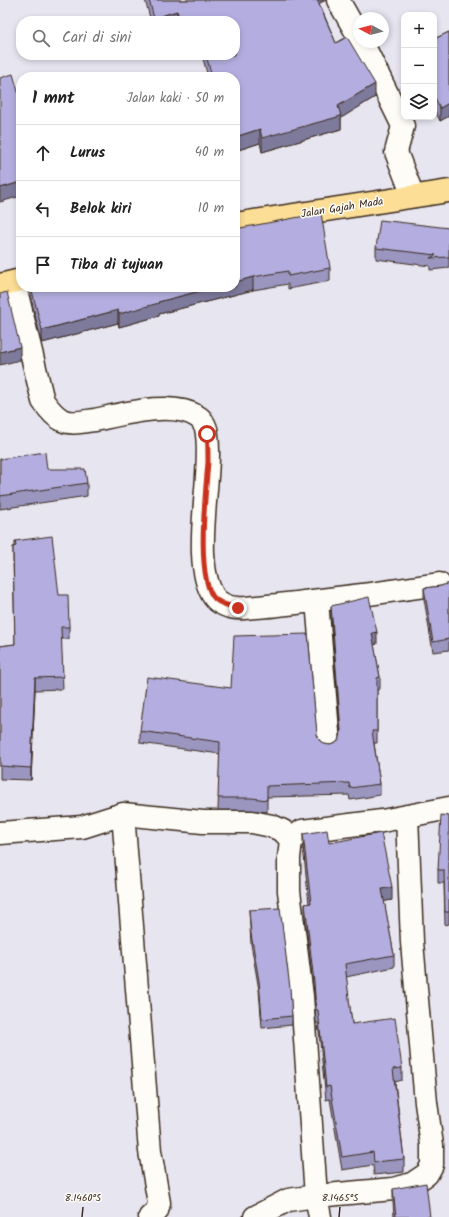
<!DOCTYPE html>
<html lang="id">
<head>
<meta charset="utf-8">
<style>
  :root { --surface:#fff; --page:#f6f6f6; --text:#222; --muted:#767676; --line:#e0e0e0 }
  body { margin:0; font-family:Kalam,sans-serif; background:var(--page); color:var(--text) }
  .controls { position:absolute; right:12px; top:12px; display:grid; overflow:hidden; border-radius:8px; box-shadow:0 2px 6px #0003 }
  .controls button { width:36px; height:36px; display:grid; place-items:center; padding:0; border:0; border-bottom:1px solid var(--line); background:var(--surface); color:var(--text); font:20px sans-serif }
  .compass { position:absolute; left:353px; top:12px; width:36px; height:36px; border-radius:50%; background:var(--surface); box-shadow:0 2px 6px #0003; rotate:277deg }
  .stop { position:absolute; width:12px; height:12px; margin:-9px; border:3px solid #c8321e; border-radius:50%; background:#fff }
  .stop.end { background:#c8321e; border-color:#fff; box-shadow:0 1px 4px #0008 }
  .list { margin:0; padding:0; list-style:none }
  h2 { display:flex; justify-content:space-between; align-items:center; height:52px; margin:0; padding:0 16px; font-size:17px }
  h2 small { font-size:13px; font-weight:400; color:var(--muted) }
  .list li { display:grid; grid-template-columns:26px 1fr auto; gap:12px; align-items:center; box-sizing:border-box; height:56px; padding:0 16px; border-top:1px solid var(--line) }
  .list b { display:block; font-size:15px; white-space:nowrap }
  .list em { font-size:13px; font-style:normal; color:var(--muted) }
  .icon { flex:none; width:22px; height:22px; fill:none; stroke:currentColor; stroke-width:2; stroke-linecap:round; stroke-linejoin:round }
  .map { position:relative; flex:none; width:449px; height:1217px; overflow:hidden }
  .search { position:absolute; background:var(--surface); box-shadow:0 2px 6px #0003; left:16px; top:16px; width:224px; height:44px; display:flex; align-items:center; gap:10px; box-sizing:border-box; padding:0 14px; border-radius:16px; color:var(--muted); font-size:15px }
  .panel { position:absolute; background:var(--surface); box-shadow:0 2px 6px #0003; left:16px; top:72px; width:224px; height:220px; border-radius:16px }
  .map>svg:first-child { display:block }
</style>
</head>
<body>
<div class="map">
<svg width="449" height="1217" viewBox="0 0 449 1217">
  <rect width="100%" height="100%" fill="#e7e5f0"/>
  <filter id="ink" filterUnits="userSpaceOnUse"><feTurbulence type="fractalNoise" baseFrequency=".025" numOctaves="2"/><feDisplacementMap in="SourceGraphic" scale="8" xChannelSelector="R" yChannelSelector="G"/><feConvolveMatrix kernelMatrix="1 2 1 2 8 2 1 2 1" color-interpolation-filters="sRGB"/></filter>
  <g filter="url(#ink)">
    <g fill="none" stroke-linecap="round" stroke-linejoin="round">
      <defs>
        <path id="street" d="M338,0L359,37
          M362,42L403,126L396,152L413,196
          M14,282L43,401C48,408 54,416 62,420C71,425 85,421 95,420C123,414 173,400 198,417C203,420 207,429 207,435C213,478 190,561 214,597C219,604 230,608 238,608C244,609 250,607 256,607C272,606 288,604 304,602C349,597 394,591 439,584
          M317,601L329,744
          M123,814L150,1151L159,1203L157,1211L150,1217
          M0,833L82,827L123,814L203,822H252L272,826L283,831L291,840
          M255,1217L288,1200L316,1196L393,1189L412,1184L427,1174L432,1165V1145L426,1103L412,942L407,816
          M320,1217L316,1196L302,996L289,891V858L291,840L302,831L382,821L449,808"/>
        <path id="highway" d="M235,224L449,191
          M0,285L21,280"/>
      </defs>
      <use href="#street" stroke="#3b2a1e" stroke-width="25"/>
      <use href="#highway" stroke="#3b2a1e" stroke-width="25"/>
      <use href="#street" stroke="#fdfcf7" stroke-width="22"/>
      <use href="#highway" stroke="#fcde96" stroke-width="22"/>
    </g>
    <path fill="#9a96c0" stroke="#3b2a1e" d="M145,0H326L319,3L336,43L375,97L341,118V129L262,152L260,143L235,151V77H208L202,55H235V21H151Z
      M449,32V116L440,121L434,109V39Z
      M449,228V268L430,270V266L376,259V248Z
      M235,229L330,268V281L288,289V284L253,290L159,314V316L119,327L118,323L42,343L31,299V287Z
      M0,459L47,469L87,483V496L0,509Z
      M15,541L59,595L69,627V639H61L63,689L35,690L31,780L0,779V646L15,644L13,559V547L15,546Z
      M449,583V650L433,652L424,599V588L441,586Z
      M331,606L377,644L374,645L380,677V689L377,690V743H374L380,784V795L350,800L349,795L267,797V812L252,810H218L220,754L140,743V731L317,734L319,740L324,744L330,745L336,743L340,738L341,735L331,618Z
      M449,816V924L445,925L444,883H438V870Z
      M303,834L329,843L392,900L384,901L394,955V967L346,977L352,1024L402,1068V1080L395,1082L404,1159V1172L374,1175L373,1165L342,1170L330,1099L326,1100L318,1023H316L314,994L305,917V904H309L303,846Z
      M249,910L292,1016V1025L262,1028L259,990L251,944Z
      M393,1189L430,1217H394L393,1202Z"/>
    <path fill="#7d7a9c" stroke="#3b2a1e" d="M314,0H326L314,6Z
      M177,11V21H154V18Z
      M375,84V97L341,118V129L262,152V138L338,106Z
      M449,103V116L440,121V108Z
      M260,129V143L235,151V137Z
      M21,182V196L0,202V188Z
      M253,277V290L159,314V316L119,327V314L158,302L215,287H235V282Z
      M118,310V323L42,343V330Z
      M20,347V360L0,365V352Z
      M377,632V644L372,645V633Z
      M35,678V690L31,780V768Z
      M392,887V900L382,902V889Z"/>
    <path fill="#b3aedf" stroke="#3b2a1e" d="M149,0H317L336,43L347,37L375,84L338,106L341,116L262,138L260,129L235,137V77H212L206,55H235V21H180L177,11L154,18Z
      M449,32V103L440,108L434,96V39Z
      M13,74L21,102V182L0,188V78Z
      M321,213L330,268L288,276V271L253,277L235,282V229Z
      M380,220L449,228V257L430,258L436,255L376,248Z
      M31,287H215L158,302L159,303L119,314L118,310L42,330Z
      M7,292L20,347L0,352V294Z
      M45,452L47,469H85L87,483L0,496V459Z
      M52,536L59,595H68L69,627H61L63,677L35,678L31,768L0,766V646L15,644L13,547L16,546L15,541Z
      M449,583V639L433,642L424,588L441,586Z
      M369,597L377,632L372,633L380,677L377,678V731H372L380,784L350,788L349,783L267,786V800L252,798H218L220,742L140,731L147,677L231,688L234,636L308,634L317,734L319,740L324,744L330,745L336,743L340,738L341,731L331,606Z
      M441,815L449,816V912H445L444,870H438Z
      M327,830L329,843L381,833L392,887L382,889L394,955L345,964L352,1024L395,1018L402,1068L393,1069L404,1159L374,1162L373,1152L342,1157L330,1086L326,1087L318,1010H316L314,982L305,904L311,903L303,834Z
      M280,908L290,988L292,1016L262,1019L259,981L251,934L249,910Z
      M426,1183L430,1217H396L393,1189Z"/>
  </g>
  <g fill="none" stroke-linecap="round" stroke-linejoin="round" filter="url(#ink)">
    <path stroke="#c8321e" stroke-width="5" d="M207,434C208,443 208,453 208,462C206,490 195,579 215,599C222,605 230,606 238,608"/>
  </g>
  <path fill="none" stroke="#3b2a1e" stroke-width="1.5" d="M82,1217L83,1207M339,1217L340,1207"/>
  <g text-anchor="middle" stroke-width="3" stroke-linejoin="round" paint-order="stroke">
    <g font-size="11" fill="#3b2a1e" stroke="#fdfcf7">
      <text transform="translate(342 207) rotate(-9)" y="4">Jalan Gajah Mada</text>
    </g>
  </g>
  <g font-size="10" text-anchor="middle" fill="#3b2a1e" stroke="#fdfcf7" stroke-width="3" stroke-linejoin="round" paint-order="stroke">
    <text x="83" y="1201">8.1460°S</text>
    <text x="340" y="1201">8.1465°S</text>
  </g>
</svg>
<div class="controls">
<button>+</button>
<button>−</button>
<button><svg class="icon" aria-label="layers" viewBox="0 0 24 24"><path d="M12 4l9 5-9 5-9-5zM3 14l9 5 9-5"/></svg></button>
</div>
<svg class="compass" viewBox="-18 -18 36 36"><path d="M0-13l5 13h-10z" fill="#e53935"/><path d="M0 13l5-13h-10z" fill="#767676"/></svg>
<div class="stop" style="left:207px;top:434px"></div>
<div class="stop end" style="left:238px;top:608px"></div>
<div class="search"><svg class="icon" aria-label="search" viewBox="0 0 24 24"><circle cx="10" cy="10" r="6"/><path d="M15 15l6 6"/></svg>Cari di sini</div>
<section class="panel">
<h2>1 mnt<small>Jalan kaki · 50 m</small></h2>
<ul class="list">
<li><svg class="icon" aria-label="ahead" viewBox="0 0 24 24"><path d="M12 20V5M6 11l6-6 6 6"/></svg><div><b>Lurus</b></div><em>40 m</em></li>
<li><svg class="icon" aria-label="left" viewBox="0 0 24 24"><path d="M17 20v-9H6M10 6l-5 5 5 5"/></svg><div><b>Belok kiri</b></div><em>10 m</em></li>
<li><svg class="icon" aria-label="arrive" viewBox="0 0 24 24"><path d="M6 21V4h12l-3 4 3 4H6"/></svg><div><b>Tiba di tujuan</b></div></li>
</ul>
</section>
</div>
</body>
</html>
